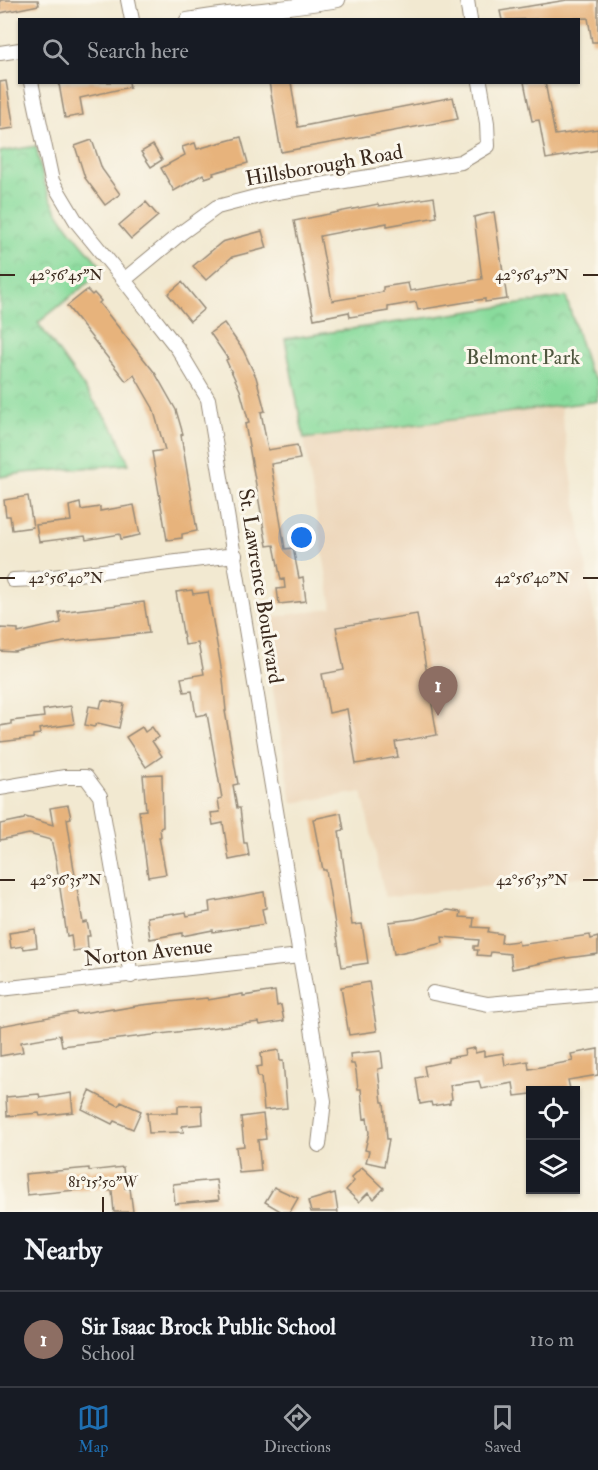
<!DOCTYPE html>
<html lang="en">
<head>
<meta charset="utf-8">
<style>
  :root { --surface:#171b24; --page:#242831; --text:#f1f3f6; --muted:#9ea1a6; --line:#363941; --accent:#1f6fb2 }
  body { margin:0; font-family:"IM FELL Double Pica",serif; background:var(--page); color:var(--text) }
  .controls { position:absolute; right:18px; bottom:18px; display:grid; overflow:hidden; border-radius:0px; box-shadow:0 2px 4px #0004 }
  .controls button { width:54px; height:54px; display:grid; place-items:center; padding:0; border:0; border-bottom:2px solid var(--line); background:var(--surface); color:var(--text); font:30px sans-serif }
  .you { position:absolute; left:302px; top:538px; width:21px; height:21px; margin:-15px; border:4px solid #fff; border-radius:50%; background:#1a73e8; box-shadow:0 0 0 9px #1a73e833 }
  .badge { display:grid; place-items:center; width:39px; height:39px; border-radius:50%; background:var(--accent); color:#fff; font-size:20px; font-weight:700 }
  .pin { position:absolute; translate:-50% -50px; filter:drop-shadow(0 2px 3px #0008) }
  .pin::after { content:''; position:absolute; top:32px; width:21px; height:18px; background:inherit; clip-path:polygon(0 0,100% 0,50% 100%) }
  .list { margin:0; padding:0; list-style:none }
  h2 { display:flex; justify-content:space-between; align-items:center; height:78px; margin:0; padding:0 24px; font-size:26px }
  h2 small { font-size:20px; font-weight:400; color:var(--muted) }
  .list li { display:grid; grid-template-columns:39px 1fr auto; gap:18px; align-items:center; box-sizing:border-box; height:96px; padding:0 24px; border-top:2px solid var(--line) }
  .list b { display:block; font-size:22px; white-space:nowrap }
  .list p { margin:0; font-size:20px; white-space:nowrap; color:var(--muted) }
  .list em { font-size:20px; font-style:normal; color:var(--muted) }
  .icon { flex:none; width:33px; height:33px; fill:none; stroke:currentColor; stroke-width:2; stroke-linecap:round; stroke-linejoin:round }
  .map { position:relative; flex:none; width:598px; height:1212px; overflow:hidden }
  .search { position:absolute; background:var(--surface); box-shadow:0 2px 4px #0004; left:18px; right:18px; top:18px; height:66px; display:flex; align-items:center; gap:15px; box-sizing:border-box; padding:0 21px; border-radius:0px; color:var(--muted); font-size:22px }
  .sheet { height:174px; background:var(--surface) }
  nav { display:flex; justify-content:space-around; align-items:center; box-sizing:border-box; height:84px; border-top:2px solid var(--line); background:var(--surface); font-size:16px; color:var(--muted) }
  nav a { display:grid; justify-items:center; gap:3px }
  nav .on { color:var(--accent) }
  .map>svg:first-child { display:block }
</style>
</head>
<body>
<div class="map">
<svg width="598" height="1212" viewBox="0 0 598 1212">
  <defs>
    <pattern id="park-crowns" width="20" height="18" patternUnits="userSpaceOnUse" patternTransform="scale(1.5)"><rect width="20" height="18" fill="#89db9c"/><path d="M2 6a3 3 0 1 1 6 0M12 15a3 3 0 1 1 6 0" fill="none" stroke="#77bc86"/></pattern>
  </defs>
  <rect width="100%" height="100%" fill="#fbf7ec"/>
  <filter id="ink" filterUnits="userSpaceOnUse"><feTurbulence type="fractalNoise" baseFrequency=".0167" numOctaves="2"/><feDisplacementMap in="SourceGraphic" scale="12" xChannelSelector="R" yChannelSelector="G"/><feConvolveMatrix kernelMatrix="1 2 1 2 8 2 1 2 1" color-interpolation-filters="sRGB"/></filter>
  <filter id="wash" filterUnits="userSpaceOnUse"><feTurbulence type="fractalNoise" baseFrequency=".008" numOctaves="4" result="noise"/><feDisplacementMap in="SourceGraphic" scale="24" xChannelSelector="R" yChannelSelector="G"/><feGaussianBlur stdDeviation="1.35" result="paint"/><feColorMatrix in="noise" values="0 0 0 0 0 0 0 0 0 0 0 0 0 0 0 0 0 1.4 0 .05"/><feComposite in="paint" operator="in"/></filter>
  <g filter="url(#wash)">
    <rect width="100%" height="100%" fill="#f2e9d1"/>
    <path fill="#edd7bb" d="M560,404L598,639V875L385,897L362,792L292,803L261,619L332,608L304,439Z"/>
    <path fill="url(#park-crowns)" stroke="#62825d" stroke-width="1.5" d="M36,146C40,164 42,181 50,197C61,222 86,248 104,270L38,323L116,432L129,464L23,473L0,477V152Z
      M566,297L589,371L598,380V401L304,439L285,339Z"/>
    <g id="blocks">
      <path fill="#e7b37c" d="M0,0H38L39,5L0,13Z
        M567,0H598V42H592L588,18L502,20L500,11Z
        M6,81L14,128L0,130V82Z
        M68,82H129L130,87L80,98L83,115L65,118L59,84Z
        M269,82H291L298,127L453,97L458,119L281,152Z
        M524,82H545L555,135L598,129V150L546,159L539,120L532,121Z
        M241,137L248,163L213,173L214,175L205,178L203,174L174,191L161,168L185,155L182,147L195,143L197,149Z
        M92,140L102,169L120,194L105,205L85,178L75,146Z
        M153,145L162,160L151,167L141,152Z
        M434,197L437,217L387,226V223L320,236L332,301L383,292V287L408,283L410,291L482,279L474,217L494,212L507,299L485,302V299L418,310L416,302L388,307V311L350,317L349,312L314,319L294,221L378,204L379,206Z
        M146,202L158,216L131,239L119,225Z
        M262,231L267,248L232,257L206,280L193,266L222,242Z
        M182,282L204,309L190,321L168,294Z
        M87,290L92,295L94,293L101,301L99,303L155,373L176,410L183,434L181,435L197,531L182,534V538L167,540L152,452L165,450L153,408L134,375L126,381L67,306Z
        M224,323L243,350L256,377L265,411L261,412L268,450L297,445L300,459L271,464L285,549L293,548L299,578L303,577L306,601L279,604L277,589L285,588L284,579L281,580L274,545L267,546L245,424L249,423L240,390L226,360L228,359L210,333Z
        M28,496L33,527L12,530L10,516H6L4,500Z
        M80,503L81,510L100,507V511L134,505L140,535L121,539L120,534L86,540L85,536L39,542L36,525L71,521L69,506Z
        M192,590L193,594L208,592L223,679L226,711H225L238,784L233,785L237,808H240L244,843H247L249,856L229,860L223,823L213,825L211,813L220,812L218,799L222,798L207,714L196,716L192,691L184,692L181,678L204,674L198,643L185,645L176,592Z
        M144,602L149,633L64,642L14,652L0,651V628L18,629V633L61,623L59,612Z
        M417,614L437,735L395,742L398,757L356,764L347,709L329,713L322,674L344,670L336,627Z
        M102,700L124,704L119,728L98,723L94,727L85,725L89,706L100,708Z
        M71,706L74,724L39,729L40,734L33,735V738L0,742V726L11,724V721L44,717L43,710Z
        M142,727L145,732L152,727L159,737L152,741L162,756L146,767L126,737Z
        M162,774L163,827L160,828L161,837H159L166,874L148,877L139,811L146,810L143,775Z
        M68,805L71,818L67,819L71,845H70L78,894L83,923L87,922L90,936H87L88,949L73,951L71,935L67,936L56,861L51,840L29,834L0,840V824L24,819L25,817L53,825L50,808Z
        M341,813L344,830L339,831L352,925L362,924L368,963L342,967L326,870H323L313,819Z
        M264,892L266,908L262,909L265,924L213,932V930L182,936V933L150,939L147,917L174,913V914L186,912L187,916L210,912L209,902Z
        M448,910L461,912L460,917L474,918L473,927L489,928L488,932L502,934L501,943L518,941L519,945L590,935L591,939L598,937V954L567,958L512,969L510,954L491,952L490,956L477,955L478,950H474V946H478L479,940L442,937L443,943L394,954L389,922L415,919Z
        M35,929L37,947L24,949L23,946L11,948L9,933Z
        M369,982L377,1031L349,1035L341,987Z
        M275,991L277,1006L281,1005L284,1021L260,1025L259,1022L62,1046L60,1035L21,1042L23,1052L0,1056V1026L76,1012L77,1014L113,1008V1010L142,1005L207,998L208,1000L243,994V996Z
        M475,1048V1053L484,1051V1056L503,1053L505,1065L528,1061L529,1069L573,1061L571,1054L598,1049V1075L568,1080L570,1089L531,1090V1094L515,1096L513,1083L481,1089L479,1081L450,1085L452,1099L450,1100V1103L432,1106L431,1102L420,1104L416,1078L426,1076L424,1066L448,1061V1058L465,1055L464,1050Z
        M279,1050L280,1061H283L287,1108L264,1110L261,1077H258L256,1067L262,1066L261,1053Z
        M381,1051L383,1068L378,1069L382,1102H384L387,1139H389L384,1166L366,1162L369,1151L365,1150L369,1133L367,1118L364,1119L361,1089H358L356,1071L354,1064H351L350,1054Z
        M90,1091L119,1106L121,1102L141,1111L133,1129L114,1121L112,1124L82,1109Z
        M71,1093L73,1112L40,1116L39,1113L7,1116L6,1097L39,1094L40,1098Z
        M202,1105L203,1124L182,1126L184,1132L149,1133L147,1113H178V1106Z
        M263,1114L266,1139L258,1140L261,1171L239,1173L236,1147L244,1146L241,1117Z
        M123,1167L125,1188H130L133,1212H114L112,1191L105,1190V1187L27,1195L25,1174L89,1168V1171Z
        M362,1167L384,1188L374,1199L368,1193L359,1202L346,1190L354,1181L351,1178Z
        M216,1180L219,1200L175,1204L173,1184Z
        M274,1187L298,1198L290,1212H282L265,1202Z
        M335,1193L338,1212H311L308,1201Z"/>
    </g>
  </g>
  <g filter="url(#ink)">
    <use href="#blocks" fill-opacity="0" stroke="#968a78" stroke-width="1.5"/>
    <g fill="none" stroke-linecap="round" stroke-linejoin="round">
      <defs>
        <path id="minor" d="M128,0L132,20
          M467,0L470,20
          M187,20C237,11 288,9 338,0
          M0,53L20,50
          M31,82L52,181L76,221L124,280L178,349L208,399L324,1101L319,1145
          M124,280L181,233L217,207L271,193L461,162L488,146L487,123L480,82
          M13,580L36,579L235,555
          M0,788L65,777H86L100,796L131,976
          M0,989L300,956
          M433,993L488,1004L598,994"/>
      </defs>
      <use href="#minor" stroke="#968a78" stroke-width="16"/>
      <use href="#minor" stroke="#fff" stroke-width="14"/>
    </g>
  </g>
  <path fill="none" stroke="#3b2a1e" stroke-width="2" d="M0,275H15M583,275H598M0,578H15M583,578H598M0,880H15M583,880H598M103,1197V1212"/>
  <g text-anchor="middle" stroke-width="6" stroke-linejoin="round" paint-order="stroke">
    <g font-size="21" fill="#3b2a1e" stroke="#fbf7ec">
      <text transform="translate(324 165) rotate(-10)" y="7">Hillsborough Road</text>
      <text transform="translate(261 586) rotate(81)" y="7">St. Lawrence Boulevard</text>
      <text transform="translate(148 952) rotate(-6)" y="7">Norton Avenue</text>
    </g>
    <g font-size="21" fill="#4e563e" stroke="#fbf7ec">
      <text x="523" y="364">Belmont Park</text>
    </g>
  </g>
  <g font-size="15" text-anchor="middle" fill="#3b2a1e" stroke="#fbf7ec" stroke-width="6" stroke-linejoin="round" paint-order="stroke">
    <text x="66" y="280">42°56'45"N</text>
    <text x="532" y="280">42°56'45"N</text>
    <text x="66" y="583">42°56'40"N</text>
    <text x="532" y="583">42°56'40"N</text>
    <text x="66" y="885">42°56'35"N</text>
    <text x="532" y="885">42°56'35"N</text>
    <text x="103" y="1187">81°15'50"W</text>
  </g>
</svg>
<div class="controls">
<button><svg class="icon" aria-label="locate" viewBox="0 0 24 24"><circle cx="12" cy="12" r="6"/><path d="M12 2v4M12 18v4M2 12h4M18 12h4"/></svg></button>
<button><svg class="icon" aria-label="layers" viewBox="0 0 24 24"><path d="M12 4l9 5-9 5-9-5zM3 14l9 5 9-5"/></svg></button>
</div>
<div class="you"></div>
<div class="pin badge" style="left:438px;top:716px;background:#8d6e63">1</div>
<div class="search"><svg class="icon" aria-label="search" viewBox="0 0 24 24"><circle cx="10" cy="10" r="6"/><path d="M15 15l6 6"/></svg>Search here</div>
</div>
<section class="sheet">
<h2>Nearby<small></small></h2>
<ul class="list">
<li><span class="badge" style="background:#8d6e63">1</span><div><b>Sir Isaac Brock Public School</b><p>School</p></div><em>110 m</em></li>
</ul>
</section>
<nav>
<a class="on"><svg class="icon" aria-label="map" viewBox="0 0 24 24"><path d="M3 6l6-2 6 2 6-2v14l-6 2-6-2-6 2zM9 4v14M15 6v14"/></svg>Map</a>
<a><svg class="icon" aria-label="directions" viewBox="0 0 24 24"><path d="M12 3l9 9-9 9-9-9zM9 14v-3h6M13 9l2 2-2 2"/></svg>Directions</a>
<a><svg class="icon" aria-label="saved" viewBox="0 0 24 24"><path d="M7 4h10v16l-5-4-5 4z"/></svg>Saved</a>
</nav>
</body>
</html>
